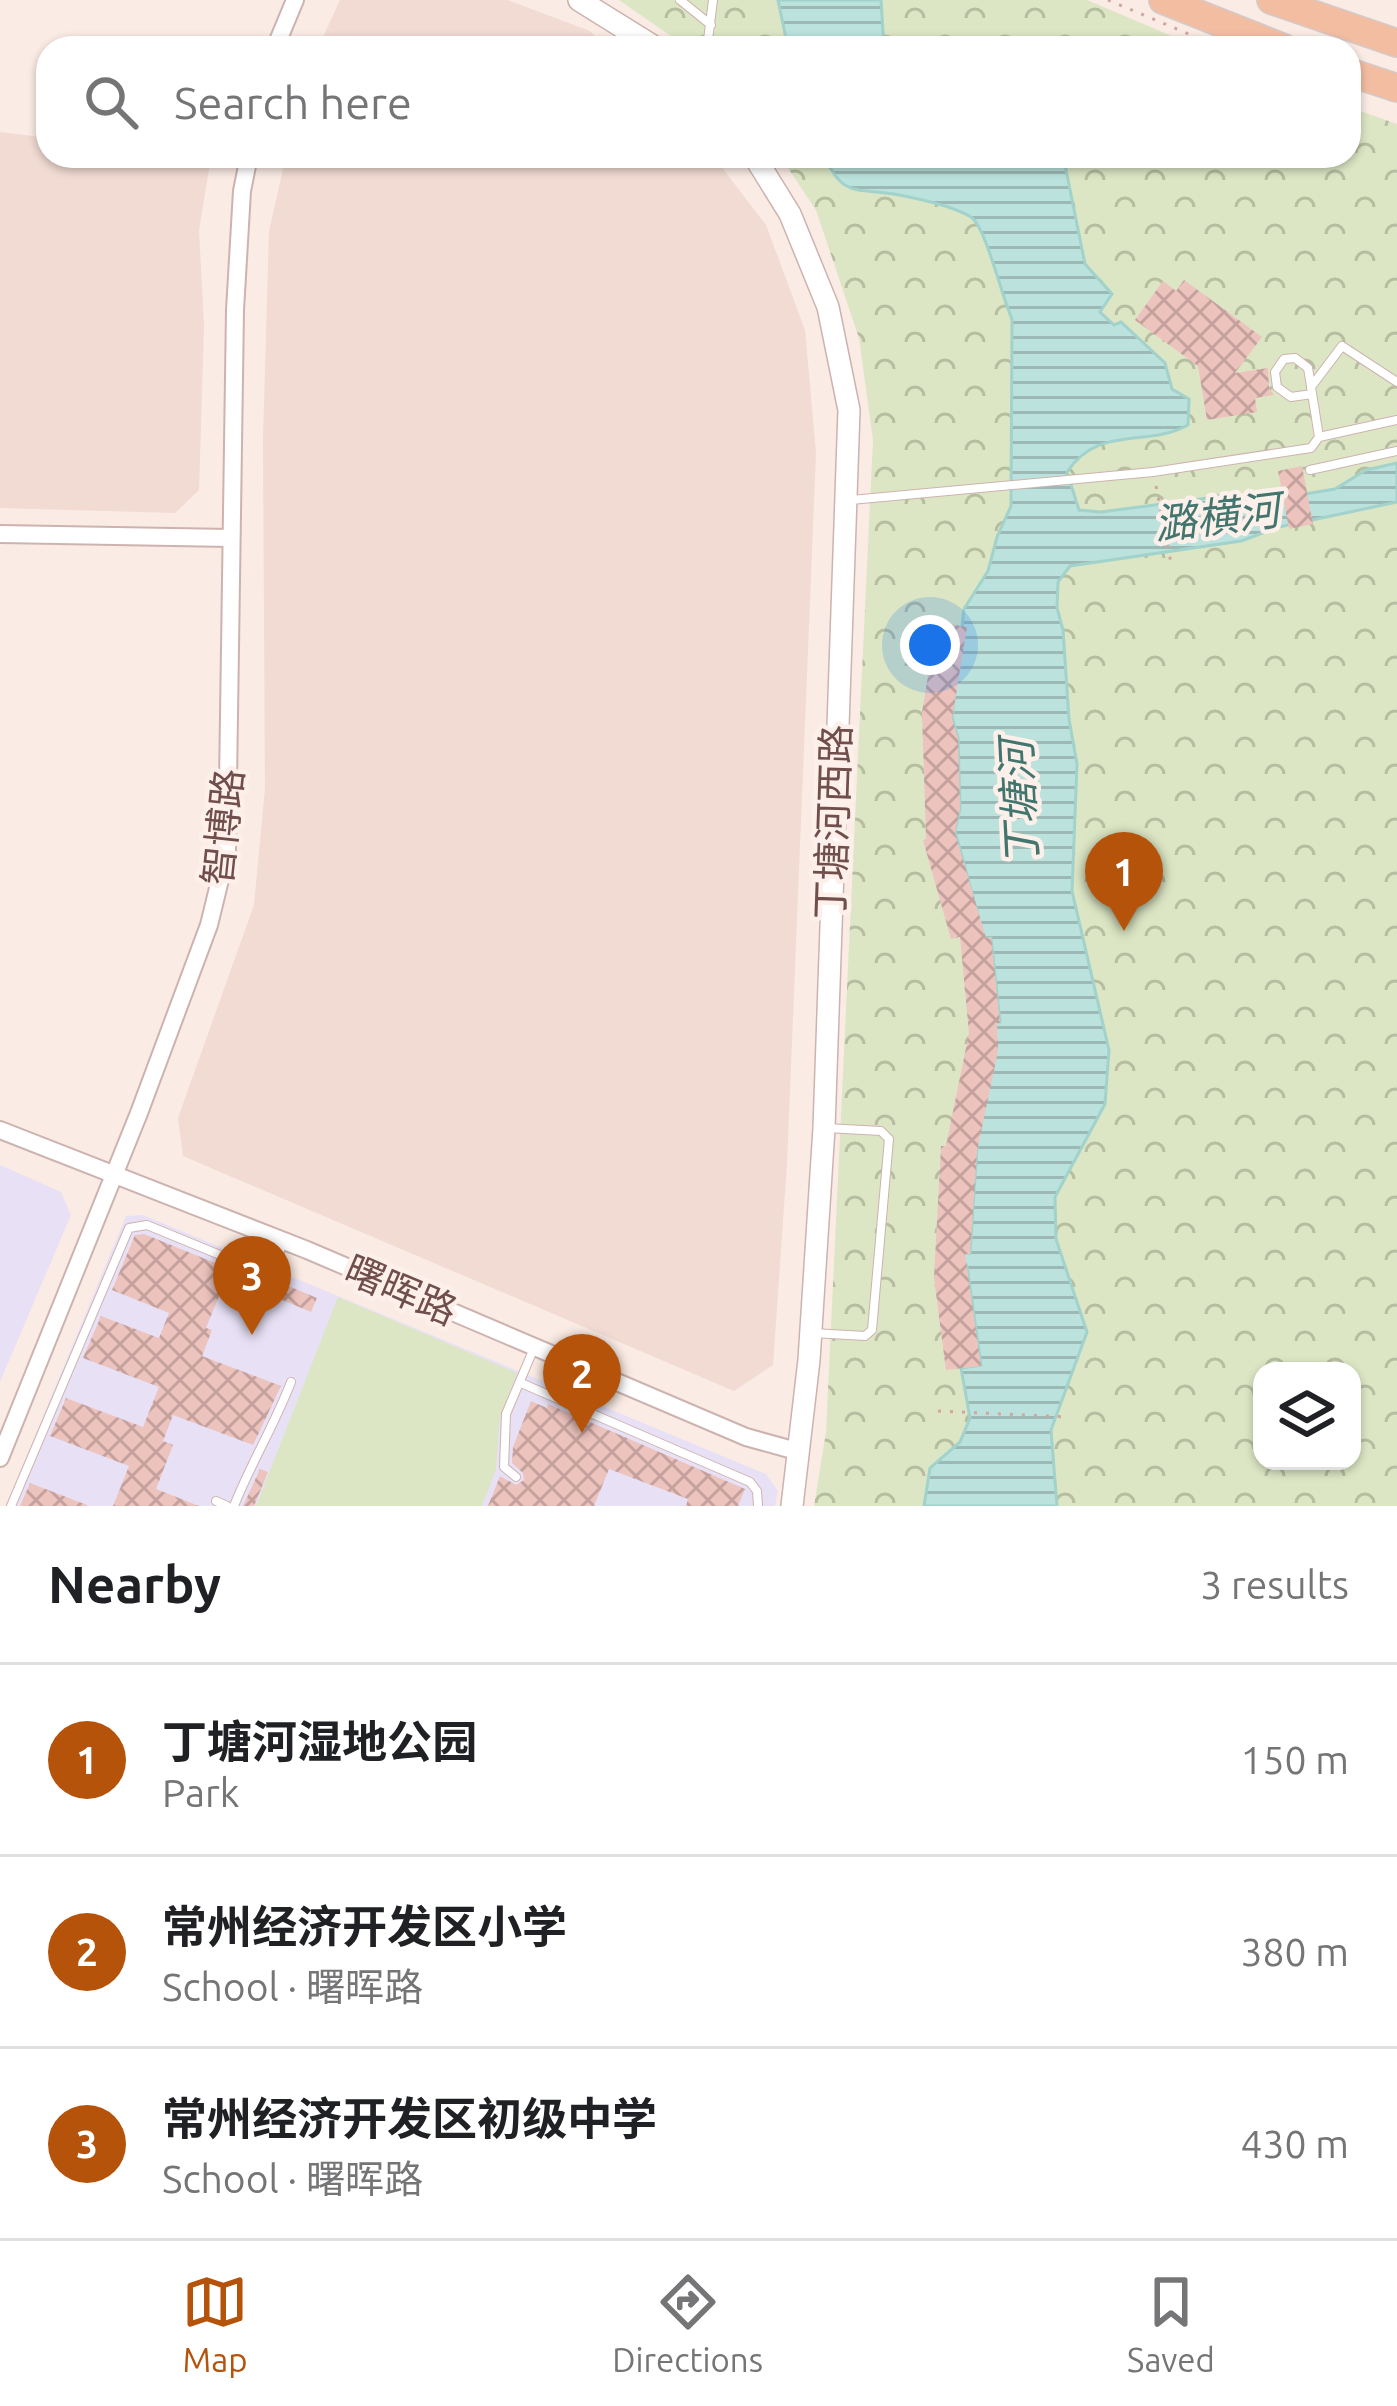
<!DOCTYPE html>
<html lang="en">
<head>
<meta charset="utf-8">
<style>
  :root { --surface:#fff; --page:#f6f6f6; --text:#202124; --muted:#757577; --line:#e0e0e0; --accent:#b45309 }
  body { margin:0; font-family:Ubuntu,"Noto Sans SC",sans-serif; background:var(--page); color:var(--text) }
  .controls { position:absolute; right:36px; bottom:36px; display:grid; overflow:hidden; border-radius:24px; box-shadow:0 3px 9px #0004 }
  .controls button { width:108px; height:108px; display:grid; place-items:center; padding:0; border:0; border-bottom:3px solid var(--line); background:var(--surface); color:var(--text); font:60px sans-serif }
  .you { position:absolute; left:930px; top:645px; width:42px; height:42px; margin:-30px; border:9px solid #fff; border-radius:50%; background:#1a73e8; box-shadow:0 0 0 18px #1a73e833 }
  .badge { display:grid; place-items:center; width:78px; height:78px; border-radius:50%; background:var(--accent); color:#fff; font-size:39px; font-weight:700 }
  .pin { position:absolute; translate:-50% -99px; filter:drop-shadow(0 3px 6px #0008) }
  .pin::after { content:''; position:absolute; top:63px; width:42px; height:36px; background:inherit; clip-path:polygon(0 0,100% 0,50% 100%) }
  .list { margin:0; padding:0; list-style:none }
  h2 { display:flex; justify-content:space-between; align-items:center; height:156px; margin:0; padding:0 48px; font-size:51px }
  h2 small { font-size:39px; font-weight:400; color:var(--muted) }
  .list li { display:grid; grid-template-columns:78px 1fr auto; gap:36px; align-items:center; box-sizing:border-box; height:192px; padding:0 48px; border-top:3px solid var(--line) }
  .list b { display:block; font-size:45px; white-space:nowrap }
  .list p { margin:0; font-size:39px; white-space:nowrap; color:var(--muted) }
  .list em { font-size:39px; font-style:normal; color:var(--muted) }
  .icon { flex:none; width:66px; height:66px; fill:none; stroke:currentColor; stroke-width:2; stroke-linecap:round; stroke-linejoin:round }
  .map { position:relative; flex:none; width:1397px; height:1506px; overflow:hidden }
  .search { position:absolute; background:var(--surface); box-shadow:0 3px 9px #0004; left:36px; right:36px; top:36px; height:132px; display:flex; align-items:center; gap:30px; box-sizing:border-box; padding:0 42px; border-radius:36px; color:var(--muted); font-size:45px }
  .sheet { height:732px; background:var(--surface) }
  nav { display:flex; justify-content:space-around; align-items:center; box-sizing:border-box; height:168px; border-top:3px solid var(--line); background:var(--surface); font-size:33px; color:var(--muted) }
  nav a { display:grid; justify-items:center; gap:6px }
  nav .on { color:var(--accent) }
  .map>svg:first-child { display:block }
</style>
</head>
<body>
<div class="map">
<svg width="1397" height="1506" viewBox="0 0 1397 1506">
  <defs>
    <pattern id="park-crowns" width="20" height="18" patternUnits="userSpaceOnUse" patternTransform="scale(3)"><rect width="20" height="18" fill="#dce6c4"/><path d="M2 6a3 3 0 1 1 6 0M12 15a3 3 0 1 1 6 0" fill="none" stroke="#b7bda1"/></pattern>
    <pattern id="water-rules" width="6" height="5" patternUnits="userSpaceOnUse" patternTransform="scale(3)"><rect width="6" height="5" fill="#bbe2dc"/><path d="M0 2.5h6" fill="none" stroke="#9cb9b5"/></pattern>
    <pattern id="building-cross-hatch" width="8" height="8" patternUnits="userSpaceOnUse" patternTransform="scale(3)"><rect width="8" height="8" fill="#edc3be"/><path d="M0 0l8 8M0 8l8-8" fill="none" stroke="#c4a19d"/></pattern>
  </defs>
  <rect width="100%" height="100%" fill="#faebe4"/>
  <path fill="#f1dbd3" d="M340,0H507L590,31L607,48H318Z
    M0,132L48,138V156L211,157L199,230L204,325L199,490L175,513L0,508Z
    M286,156H713L766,225L805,330L816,453L787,1163L773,1365L734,1391L183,1156L178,1118L254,905L265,788L263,440L269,231Z"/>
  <path fill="#e8e1f6" d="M0,1165L61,1192L71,1215L0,1382Z
    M143,1215L766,1474L778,1491L775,1506H6L126,1216Z"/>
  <path fill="url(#park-crowns)" fill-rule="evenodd" d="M619,0H1087L1200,48H688Z
    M1349,107L1397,124V1506H814L826,1432L873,440L859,338L816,210L780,156H1349ZM1262,1371H1352V1461H1262Z"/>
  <path fill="#dce6c4" d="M338,1297L517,1373L500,1417L496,1470L482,1506H256Z"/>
  <path fill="url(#water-rules)" stroke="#a2d2cc" stroke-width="3" d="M778,0H881L884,48H788Z
    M825,156H1061L1064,160L1085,264L1112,294L1100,312L1114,325L1121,322L1165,363L1172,389L1189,399L1188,425C1147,448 1099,424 1067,472L1079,510L1101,512L1231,495L1268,500L1335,489L1366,470L1397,463V502L1279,527L1241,541L1070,566L1058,582L1057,608L1063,630L1069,719L1077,764L1072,891L1109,1050L1105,1104L1055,1197L1056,1239L1087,1332L1051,1430L1057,1506H924L930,1468L960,1442L970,1418L961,1368L981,1365L967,1266L958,1253H970L985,1024L1000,1022L991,938H984L955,831L960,808L958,738L952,717L964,609L988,571L997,537L1011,506L1012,319C1002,298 986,227 971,217C953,206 920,199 899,195C861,187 842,200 825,156Z"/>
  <path fill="url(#building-cross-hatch)" d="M1184,280L1262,337L1235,373L1268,368L1269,388L1274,395L1255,398L1257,412L1207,420L1198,366L1135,320L1163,281L1176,291Z
    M1302,466L1313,524L1289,529L1278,471Z
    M937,622L967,627L952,719L958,738L960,808L955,833L986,938L991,937L1000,1023H997L998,1051L977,1151L970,1254H965L981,1366L946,1370L934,1278L941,1146H946L969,1033L960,937L951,939L923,840L926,839L922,712Z
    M144,1234L230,1269L206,1328L212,1330L202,1356L281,1386L253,1445L173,1415L163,1441L173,1445L156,1489L199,1506H113L129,1466L50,1436L66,1398L143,1427L159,1387L83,1358L101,1316L159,1338L169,1313L112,1290L135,1235Z
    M286,1285L317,1298L311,1312L280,1299Z
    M531,1401L547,1408L548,1404L745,1489L738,1506H686L688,1499L609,1469L594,1506H488L500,1476L516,1485L524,1480L523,1473L512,1463L513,1447Z
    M260,1469L268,1472L254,1506H243Z
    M30,1483L87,1505L86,1506H20Z"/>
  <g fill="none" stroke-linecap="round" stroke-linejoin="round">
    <defs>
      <path id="service" d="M680,0L711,25
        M707,48L713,0
        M1311,386L1308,368L1295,358L1284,359L1275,372L1277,387L1291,397L1312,394
        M1319,437L1311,387L1342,346L1397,382
        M1310,470L1397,451
        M851,500L1153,472L1311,448L1319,437L1397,420
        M813,1333L865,1336L872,1330L889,1139L881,1131L826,1128
        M521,1383L750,1482L757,1491L758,1506
        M516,1477L504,1467L506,1414L534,1348
        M216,1501L227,1506
        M11,1506L129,1228L147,1225L271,1276L283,1242
        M234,1506C251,1463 274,1426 291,1382"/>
      <path id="minor" d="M275,48L295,0
        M0,534L230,538
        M0,1130L307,1250L746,1437L800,1452
        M0,1458L139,1113L209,925L227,851L235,310L242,191L249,156"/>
      <path id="tertiary" d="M579,0L656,48
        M754,156L790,214L828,307L849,410L824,1128L809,1360L792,1506"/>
      <path id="primary" d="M1163,0L1284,48
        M1271,0L1397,43
        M1349,72L1397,88"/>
    </defs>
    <use href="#service" stroke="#cdb3af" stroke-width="10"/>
    <use href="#minor" stroke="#cdb3af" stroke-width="20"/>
    <use href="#tertiary" stroke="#cdb3af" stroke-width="24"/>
    <use href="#primary" stroke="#d4cac9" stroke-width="30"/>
    <path stroke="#d1a6a2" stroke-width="3" stroke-dasharray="3 9" stroke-linecap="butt" d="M1108,0L1222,48
      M1156,486L1172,568
      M938,1411L1068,1417"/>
    <use href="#service" stroke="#fff" stroke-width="8"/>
    <use href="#minor" stroke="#fff" stroke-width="16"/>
    <use href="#tertiary" stroke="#fff" stroke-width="21"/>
    <use href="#primary" stroke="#f3bda2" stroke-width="27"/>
  </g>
  <g text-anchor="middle" stroke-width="9" stroke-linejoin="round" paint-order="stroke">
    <g font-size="39" fill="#704e4c" stroke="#fdf0ea">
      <text transform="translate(833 822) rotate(-88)" y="14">丁塘河西路</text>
      <text transform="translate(223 827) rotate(-84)" y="14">智博路</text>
      <text transform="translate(401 1290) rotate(23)" y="14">曙晖路</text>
    </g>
    <g font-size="42" font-style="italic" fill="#42756e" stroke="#fdf0ea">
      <text transform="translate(1217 517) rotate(-7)" y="15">潞横河</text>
      <text transform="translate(1019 803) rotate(-93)" y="15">丁塘河</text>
    </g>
  </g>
</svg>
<div class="controls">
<button><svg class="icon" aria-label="layers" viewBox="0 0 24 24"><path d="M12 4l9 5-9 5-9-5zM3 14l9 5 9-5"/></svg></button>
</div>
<div class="you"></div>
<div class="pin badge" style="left:1124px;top:931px">1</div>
<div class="pin badge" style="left:582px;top:1433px">2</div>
<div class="pin badge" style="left:252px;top:1335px">3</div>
<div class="search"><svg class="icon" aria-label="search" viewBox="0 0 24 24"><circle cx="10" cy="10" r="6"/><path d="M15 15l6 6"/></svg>Search here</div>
</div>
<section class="sheet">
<h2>Nearby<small>3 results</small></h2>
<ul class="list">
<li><span class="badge">1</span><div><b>丁塘河湿地公园</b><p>Park</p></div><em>150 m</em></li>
<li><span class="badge">2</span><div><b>常州经济开发区小学</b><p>School · 曙晖路</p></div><em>380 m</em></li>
<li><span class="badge">3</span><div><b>常州经济开发区初级中学</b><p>School · 曙晖路</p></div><em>430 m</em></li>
</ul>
</section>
<nav>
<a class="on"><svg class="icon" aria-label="map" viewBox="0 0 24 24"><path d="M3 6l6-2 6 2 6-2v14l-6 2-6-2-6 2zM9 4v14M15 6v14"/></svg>Map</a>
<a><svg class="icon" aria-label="directions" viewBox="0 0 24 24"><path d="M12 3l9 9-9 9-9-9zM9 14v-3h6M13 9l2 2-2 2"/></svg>Directions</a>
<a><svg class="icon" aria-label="saved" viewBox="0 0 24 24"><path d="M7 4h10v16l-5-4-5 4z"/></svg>Saved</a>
</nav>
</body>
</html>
